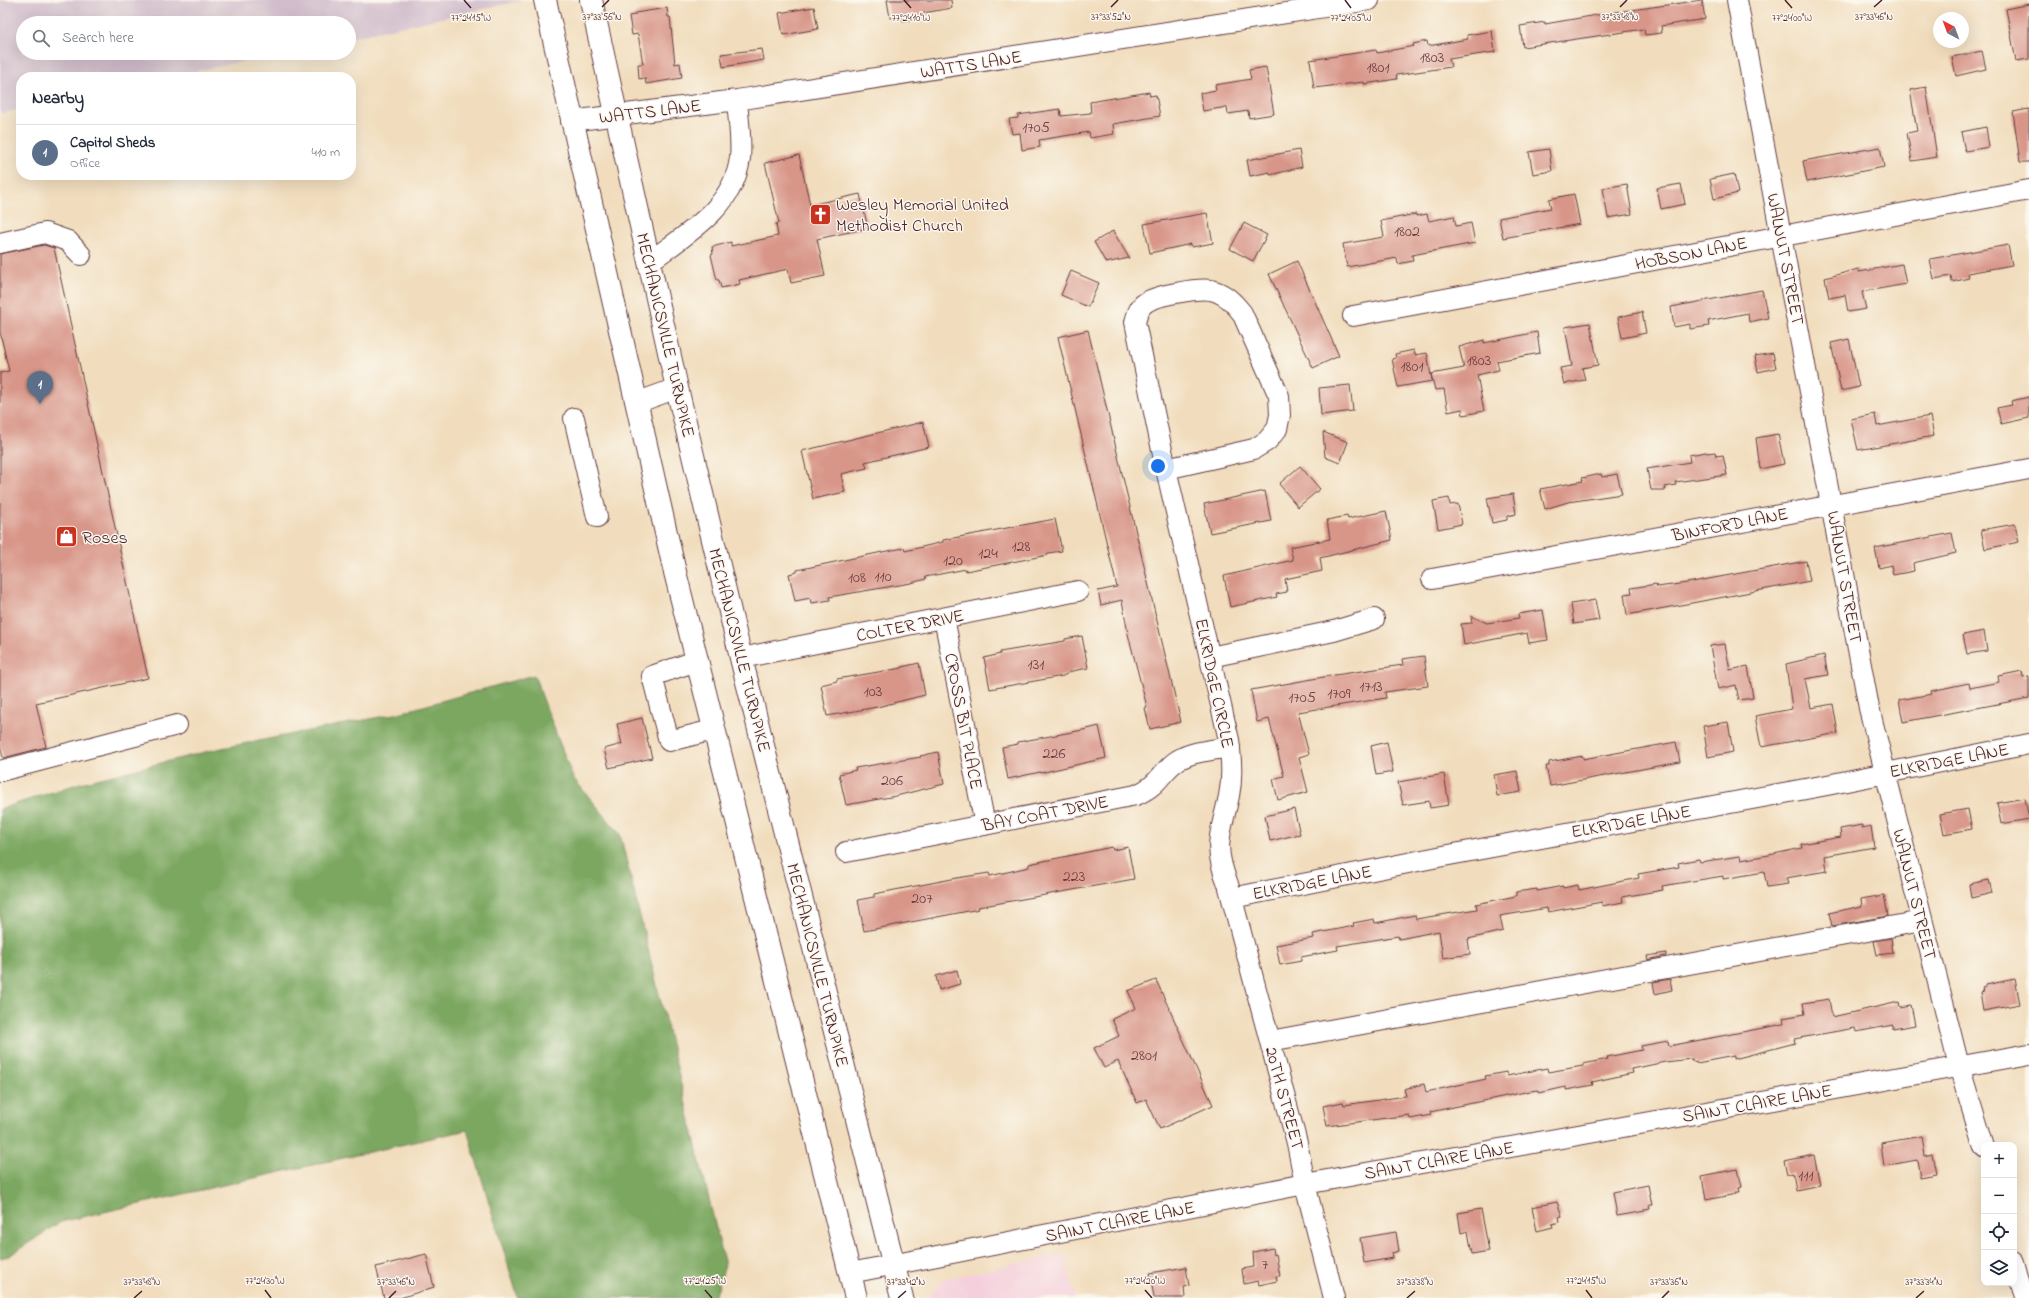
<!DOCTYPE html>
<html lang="en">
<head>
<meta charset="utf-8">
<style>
  :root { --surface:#fff; --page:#f2f2f3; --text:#1f2937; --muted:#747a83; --line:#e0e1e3; --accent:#111827 }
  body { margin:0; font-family:"Indie Flower",sans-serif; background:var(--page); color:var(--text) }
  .controls { position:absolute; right:12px; bottom:12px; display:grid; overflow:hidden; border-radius:8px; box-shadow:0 4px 16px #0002 }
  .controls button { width:36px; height:36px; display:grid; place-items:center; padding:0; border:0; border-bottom:1px solid var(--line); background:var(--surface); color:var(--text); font:20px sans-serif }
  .compass { position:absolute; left:1933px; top:12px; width:36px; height:36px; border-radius:50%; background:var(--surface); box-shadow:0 4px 16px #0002; rotate:319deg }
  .you { position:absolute; left:1158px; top:466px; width:14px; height:14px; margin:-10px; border:3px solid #fff; border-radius:50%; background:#1a73e8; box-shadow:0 0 0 6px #1a73e833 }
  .badge { display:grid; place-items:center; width:26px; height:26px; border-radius:50%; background:var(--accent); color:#fff; font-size:13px; font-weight:700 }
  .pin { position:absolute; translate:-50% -33px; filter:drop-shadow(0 1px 2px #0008) }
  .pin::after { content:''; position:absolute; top:21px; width:14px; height:12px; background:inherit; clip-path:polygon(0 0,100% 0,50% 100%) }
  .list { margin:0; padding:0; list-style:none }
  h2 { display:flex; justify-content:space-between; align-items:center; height:52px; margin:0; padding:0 16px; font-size:17px }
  h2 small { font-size:13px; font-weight:400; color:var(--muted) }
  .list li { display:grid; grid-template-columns:26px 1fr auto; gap:12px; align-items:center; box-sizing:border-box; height:56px; padding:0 16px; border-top:1px solid var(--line) }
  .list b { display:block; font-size:15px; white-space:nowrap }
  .list p { margin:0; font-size:13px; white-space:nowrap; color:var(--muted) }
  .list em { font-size:13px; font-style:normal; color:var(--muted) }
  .icon { flex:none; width:22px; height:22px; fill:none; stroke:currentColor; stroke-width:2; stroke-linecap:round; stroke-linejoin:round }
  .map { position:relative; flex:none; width:2029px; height:1298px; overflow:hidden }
  .search { position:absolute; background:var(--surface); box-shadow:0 4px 16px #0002; left:16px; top:16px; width:340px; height:44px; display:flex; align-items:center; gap:10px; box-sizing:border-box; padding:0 14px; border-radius:22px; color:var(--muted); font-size:15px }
  .panel { position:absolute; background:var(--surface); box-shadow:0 4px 16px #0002; left:16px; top:72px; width:340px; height:108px; border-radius:16px }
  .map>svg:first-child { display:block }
</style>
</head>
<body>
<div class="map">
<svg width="2029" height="1298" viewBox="0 0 2029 1298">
  <rect width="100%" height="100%" fill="#fbf7ec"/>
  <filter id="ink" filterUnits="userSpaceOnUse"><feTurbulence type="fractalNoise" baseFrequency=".025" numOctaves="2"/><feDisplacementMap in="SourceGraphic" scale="8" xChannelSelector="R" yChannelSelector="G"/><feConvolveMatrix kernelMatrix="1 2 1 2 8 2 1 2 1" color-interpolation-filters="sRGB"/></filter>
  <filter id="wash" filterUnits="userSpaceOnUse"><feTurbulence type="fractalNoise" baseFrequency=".012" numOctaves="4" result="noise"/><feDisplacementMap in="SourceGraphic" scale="16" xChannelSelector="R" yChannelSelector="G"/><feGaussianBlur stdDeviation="0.9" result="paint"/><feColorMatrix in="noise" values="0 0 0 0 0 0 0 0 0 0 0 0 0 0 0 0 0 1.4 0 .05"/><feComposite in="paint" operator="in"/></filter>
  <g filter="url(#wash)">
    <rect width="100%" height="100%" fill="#f1ddbd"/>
    <path fill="#f5cfdc" d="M1064,1254L1076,1298H928L943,1279Z"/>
    <path fill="#d1bdcc" d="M0,0H524L349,38V23H23V53H280L170,77H21V109L0,114Z"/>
    <path fill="#7ca760" stroke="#636346" d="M534,675L573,778L620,834L725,1265L715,1298H518L467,1130L60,1222L9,1256L0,1258V809L77,784L217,749L395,714Z"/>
    <g id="blocks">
      <path fill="#d89689" d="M887,0H951L952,8L923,13L924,18L903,21L902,16L890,18Z
        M1702,0L1705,19L1661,26L1662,33L1645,35L1644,29L1523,47L1520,26L1545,22V24L1603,14Z
        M2029,4V59L2016,61L2006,9Z
        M814,7L818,29L783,35L779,13Z
        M667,8L668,17H670L675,64L680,63L682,78L646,84L645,78L639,79L638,64H643L638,34L632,35L629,16L635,15V13Z
        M1492,31L1495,52L1449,59L1451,67L1396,75L1397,79L1364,84V82L1314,88L1310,60L1376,50L1377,53L1414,46L1413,44L1427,41L1428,46L1468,39L1467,35Z
        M762,49L764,60L723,67L721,54Z
        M1982,51L1986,69L1956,76L1952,57Z
        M1266,67L1274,114L1249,118L1248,111L1228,114L1227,107L1203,111L1200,93L1216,90L1215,85L1251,79L1249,70Z
        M1926,87L1937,157L1912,161L1907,133L1917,131L1910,90Z
        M1149,92L1150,96L1156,95L1160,116L1113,124L1114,134L1090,138L1089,132L1039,140L1040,147L1022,150L1020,133L1012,134L1009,119L1018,118V115L1060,109L1061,116L1091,113L1090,102Z
        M2029,109V162H2020L2013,112Z
        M1986,127L1989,147L1965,151L1961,132Z
        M1880,147L1884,167L1807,182L1803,161Z
        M1549,149L1552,171L1533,174L1529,152Z
        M1299,150L1302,167L1270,175V172L1250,176L1247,160Z
        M799,155L810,205L860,194L868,228L817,239L825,276L791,283L788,269L739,280L740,284L721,288L719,280H717L711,255L713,254L712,247L731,242V246L778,236L776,224L779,223L765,163Z
        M1734,174L1738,193L1714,199L1710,179Z
        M1627,184L1632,214L1608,218L1603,188Z
        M1681,184L1685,204L1661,209L1657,188Z
        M1574,194L1580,224L1503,238L1499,218L1551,208L1549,199Z
        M1207,213L1213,243L1192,247L1191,244L1150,253L1144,224Z
        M1416,214V216L1427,214L1429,221L1454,216L1456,226L1471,223L1475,243L1412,255L1413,261L1398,264L1397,258L1347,267L1343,244L1384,237L1381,221Z
        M1244,223L1267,235L1253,261L1230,249Z
        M1113,231L1129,258L1106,263L1094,242Z
        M44,245L54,248L148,678L36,703L46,747L3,758L0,745V373L9,371L0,332V254Z
        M2008,245L2012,265L1968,273L1969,278L1952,282L1951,276L1934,279L1930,259Z
        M1297,261L1339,356L1313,368L1269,274Z
        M1902,264L1906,284L1862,292L1866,309L1848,312L1845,295L1829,298L1825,278L1858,269L1859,272Z
        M1071,271L1099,283L1088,307L1061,295Z
        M1762,290L1768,318L1749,322L1748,313L1708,321L1709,326L1690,329V324L1674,327L1671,307Z
        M1642,312L1646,333L1622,338L1618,317Z
        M1590,323L1598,365L1582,368L1585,380L1564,384L1560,368L1572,366L1565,327Z
        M1088,330L1181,722L1150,729L1145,708L1147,707L1128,634L1122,600L1101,605L1098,591L1117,587L1058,337Z
        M1537,332L1540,353L1497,361L1499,370L1477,375L1484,411L1463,415L1462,409L1448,412L1444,389L1435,390L1431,374L1464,368L1459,347L1484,340V343Z
        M1849,339L1859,387L1841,391L1831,343Z
        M1414,350L1415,355L1427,353L1432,381L1398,387L1392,359L1396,358L1395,354Z
        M1773,353L1776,368L1758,372L1755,356Z
        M1350,385L1353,411L1321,415L1319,388Z
        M2029,397V418L2001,424L1997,408L2012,405L2011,401Z
        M1875,414L1877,426L1930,416L1934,436L1858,450L1851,419Z
        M923,422L929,447L865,462L867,468L841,474L845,492L813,499L802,451Z
        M1323,432L1348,442L1340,463L1325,457Z
        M1778,434L1784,464L1760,469L1756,438Z
        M1706,452L1707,453L1715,452L1716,456L1723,455L1727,475L1675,482L1676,485L1665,487L1666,490H1651L1647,469L1690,462L1689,455Z
        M1300,466L1320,489L1298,507L1279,484Z
        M1601,474L1602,477L1617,474L1622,494L1568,502L1545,509L1540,489L1583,481L1582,478Z
        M1265,491L1271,521L1210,533L1204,504Z
        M1513,494L1516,514L1507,516V520L1492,523L1487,498Z
        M1449,498L1450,505L1458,504L1462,524L1438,529L1433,501Z
        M1386,511L1392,540L1320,558L1322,571L1285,579L1287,592L1276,594L1277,597L1230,607L1224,576L1293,560L1290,547L1330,539L1327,520L1347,516L1348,519Z
        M1055,519L1062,551L1048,553V555L966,571V569L925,577L926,579L911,583L829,597L830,600L812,603L811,598L795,601L789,574L797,572V570L887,551L904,548L905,551L943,542V540Z
        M2015,524L2019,542L1985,549L1981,530Z
        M1952,533L1956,553L1913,563L1914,571L1893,575L1891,565L1879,568L1875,548Z
        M1806,561L1810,581L1627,615L1624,594L1632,593L1631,588L1656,584L1657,587L1687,583Z
        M1595,600L1599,620L1574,624L1571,604Z
        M1543,610L1548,640L1529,643L1527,633L1464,645L1461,624L1472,623L1471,616L1487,623L1519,618L1518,614Z
        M1984,631L1987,651L1967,654L1963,635Z
        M1082,636L1088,668L1072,671L1063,676L990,689L984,658L1000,654V652L1065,641V639Z
        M1725,644L1730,670L1748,666L1753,698L1739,700L1736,685L1718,689L1710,646Z
        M1824,655L1828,675L1805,679L1811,708L1833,704L1838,733L1761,747L1755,716L1792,709L1786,664Z
        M1424,656L1428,686L1385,692L1386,698L1298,712L1309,754L1299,757L1308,792L1278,800L1273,779L1284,776L1269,719L1257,722L1251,690L1335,675L1403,665L1402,659Z
        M919,663L925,695L877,707L827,716L821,685L837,681V679L902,668V667Z
        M2022,671L2023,677L2029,676V698L1903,722L1899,700L1932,694L1931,691L1969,683L1970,688L1999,682L1998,676Z
        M642,718L652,758L609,768L604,749L622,744L617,724Z
        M1728,722L1733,752L1708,757L1703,726Z
        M1099,726L1106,758L1040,773V772L1008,779L1002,747L1018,744V742L1083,730Z
        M1387,742L1393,772L1376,775L1371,746Z
        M1676,742L1680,762L1550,786L1546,766H1549V762L1583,756V759Z
        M938,752L944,784L896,796L846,805L839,774L856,770L855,768L921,757L920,756Z
        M1517,771L1521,792L1497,796L1494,775Z
        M1444,774L1449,805L1430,808L1429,801L1403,805L1398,782Z
        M2025,798L2029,819L2001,824L1997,803Z
        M1294,809L1300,834L1270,841L1265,816Z
        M1968,809L1972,829L1944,834L1940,814Z
        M1862,825V828L1871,826L1874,847L1825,856L1827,871L1786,878L1788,884L1767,887L1764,872L1723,879V876L1662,886L1663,890L1622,897L1623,902L1602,906V902L1548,912L1547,908L1500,916L1503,931L1468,939L1470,954L1443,958L1439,931L1399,939L1398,936L1337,946L1338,950L1301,957V961L1280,965L1276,945L1314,938L1313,934L1354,926L1353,923L1374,919L1375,923L1415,915L1416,919L1477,909L1476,904L1516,896V892L1537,889V891L1563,886V888L1578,885L1579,890L1639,878L1638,874L1679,867L1678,863L1699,859L1700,862L1740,856L1741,860L1769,855L1802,848L1801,844L1841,837L1840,829Z
        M1112,847L1113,850L1128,847L1134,879L978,907L979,909L864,931L858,900L874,897V894L957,878L989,873L990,876L1029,867V864Z
        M1989,880L1992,893L1971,898L1969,884Z
        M1884,895L1888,916L1832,926L1829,913L1862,906L1861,899Z
        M1891,938L1893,953L1877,955L1874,941Z
        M1666,953V956L1648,960L1647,956Z
        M957,970L960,984L939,990L936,976Z
        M1670,979L1672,990L1655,994L1653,982Z
        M2015,979L2020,1004L1983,1011L1980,992L1983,991L1982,988L1986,987V985Z
        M1156,980L1213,1105L1160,1129L1146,1099L1137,1103L1118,1061L1104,1068L1094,1048L1119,1036L1112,1019L1136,1008L1128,991Z
        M1829,999L1832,1017L1899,1002L1900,1007L1911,1005L1915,1025L1893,1029V1025L1856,1032L1855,1028L1794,1039L1795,1043L1734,1059V1056L1697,1063L1696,1061L1693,1062L1692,1059L1665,1062L1632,1069L1633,1073L1592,1082L1593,1085L1566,1090V1087L1539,1093V1090L1530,1091L1430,1112L1431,1115L1410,1119L1409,1115L1327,1126L1323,1106L1343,1102L1344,1105L1406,1096L1404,1089L1424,1084L1426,1092L1486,1079L1485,1076L1506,1072L1507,1076L1547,1068L1548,1072L1583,1066V1064L1608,1059L1607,1057L1642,1050L1641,1046L1668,1041L1669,1046L1784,1024L1783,1018L1805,1014L1803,1003Z
        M1922,1136L1925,1156L1933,1154L1937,1174L1920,1177L1917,1160L1884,1166L1881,1143Z
        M1814,1155L1820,1185L1796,1190L1793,1173L1787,1175L1784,1161Z
        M1738,1169L1742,1187L1738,1188L1739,1192H1735L1736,1194L1706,1200L1702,1176Z
        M1648,1185L1652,1205H1649L1650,1208L1645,1209L1646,1211L1617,1216L1613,1192Z
        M1557,1202L1562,1216L1559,1217L1560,1222L1552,1224L1553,1227L1537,1231L1532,1207Z
        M1481,1209L1489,1251L1472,1254L1468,1231L1461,1233L1458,1213Z
        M1396,1232L1399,1251L1392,1253L1393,1258L1364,1263L1360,1238Z
        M1273,1248L1274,1255L1276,1254L1280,1276H1276L1277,1281L1259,1285L1258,1281L1244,1284L1242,1269L1254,1267L1253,1252Z
        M426,1254L434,1287L400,1298H384L376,1267Z
        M1186,1267L1189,1286L1184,1287L1185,1298H1154L1150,1273Z"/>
    </g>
  </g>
  <g filter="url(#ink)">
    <use href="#blocks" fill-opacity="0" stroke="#633c41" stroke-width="1"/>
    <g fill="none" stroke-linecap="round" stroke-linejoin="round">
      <defs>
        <path id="minor" d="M1737,0L1869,708L1959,1066L1984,1148
          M571,121L737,100L1369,0
          M0,243L45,233L68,241L81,255
          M649,262C686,234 734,208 740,158C742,139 738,118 737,100
          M1353,316L2029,190
          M636,403L677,388
          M574,418L597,517
          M1166,469L1254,449L1267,441L1277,429L1280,415L1279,396L1242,313C1234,303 1225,293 1211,290C1198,288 1156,295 1145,303C1139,307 1137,315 1135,322L1166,469L1229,740C1231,758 1233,777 1229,796C1221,834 1212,844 1228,884L1297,1143L1305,1184L1334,1298
          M1432,579L2029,469
          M944,618L985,825
          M1210,657L1334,631L1374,619
          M741,658L1078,591
          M696,661L652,676L669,741L713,730
          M0,771L177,725
          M846,852L1136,795C1160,785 1161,771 1178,760C1193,751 1213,750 1230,747
          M1232,898L1438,857L1827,785L2029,744
          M1270,1041L1922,921
          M2014,1261L2024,1298
          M850,1273L1305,1184L2029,1054"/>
        <path id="highway" d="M545,0L674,568L856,1298
          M591,0L677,388L741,658L902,1298"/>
      </defs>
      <use href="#minor" stroke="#633c41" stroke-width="22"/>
      <use href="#highway" stroke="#633c41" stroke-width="24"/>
      <use href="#minor" stroke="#fff" stroke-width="20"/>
      <use href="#highway" stroke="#fff" stroke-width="22"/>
    </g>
  </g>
  <path fill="none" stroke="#4a1f2b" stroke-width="1.5" d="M464,0L471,8M904,0L911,8M1345,0L1351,8M1785,0L1792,8M602,7L609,0M1111,7L1118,0M1620,7L1627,0M1874,7L1882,0M265,1290L271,1298M705,1290L712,1298M1145,1290L1152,1298M1586,1290L1592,1298M134,1298L142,1291M389,1298L396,1291M898,1298L906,1291M1407,1298L1415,1291M1662,1298L1669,1291M1916,1298L1924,1291"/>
  <defs>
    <symbol id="church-square" viewBox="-11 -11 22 22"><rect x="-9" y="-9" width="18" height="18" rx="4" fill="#c8321e" stroke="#fbf7ec"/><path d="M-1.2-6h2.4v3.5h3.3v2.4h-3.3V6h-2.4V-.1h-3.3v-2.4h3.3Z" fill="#fff"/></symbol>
    <symbol id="shop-square" viewBox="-11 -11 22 22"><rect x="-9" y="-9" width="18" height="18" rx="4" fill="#c8321e" stroke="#fbf7ec"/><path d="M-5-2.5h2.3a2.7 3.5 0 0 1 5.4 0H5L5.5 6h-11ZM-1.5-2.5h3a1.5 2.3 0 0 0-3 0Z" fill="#fff"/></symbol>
  </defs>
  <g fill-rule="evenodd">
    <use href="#church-square" x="808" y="202" width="25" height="25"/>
    <use href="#shop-square" x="54" y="524" width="25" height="25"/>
  </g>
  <g text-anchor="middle" stroke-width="3" stroke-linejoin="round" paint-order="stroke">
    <g font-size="16" fill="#6e3d42">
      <text x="1432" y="62">1803</text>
      <text x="1378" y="72">1801</text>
      <text x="1036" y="132">1705</text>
      <text x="1407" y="236">1802</text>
      <text x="1479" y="365">1803</text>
      <text x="1412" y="371">1801</text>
      <text x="1021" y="551">128</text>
      <text x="988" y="558">124</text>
      <text x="953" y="565">120</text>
      <text x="883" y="581">110</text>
      <text x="857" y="582">108</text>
      <text x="1036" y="669">131</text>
      <text x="1371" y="691">1713</text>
      <text x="873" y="696">103</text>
      <text x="1339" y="698">1709</text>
      <text x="1302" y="702">1705</text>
      <text x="1054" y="758">226</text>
      <text x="892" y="785">206</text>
      <text x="1074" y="881">223</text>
      <text x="922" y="903">207</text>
      <text x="1144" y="1060">2801</text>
      <text x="1806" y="1180">111</text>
      <text x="1265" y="1269">7</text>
    </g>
    <g font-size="18" fill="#4a1f2b" stroke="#fbf7ec">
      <text transform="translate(971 64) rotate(-9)" y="6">WATTS LANE</text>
      <text transform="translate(650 111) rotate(-7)" y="6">WATTS LANE</text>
      <text transform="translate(1691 253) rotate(-11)" y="6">HOBSON LANE</text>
      <text transform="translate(1786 259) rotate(79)" y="6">WALNUT STREET</text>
      <text transform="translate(666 335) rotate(77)" y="6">MECHANICSVILLE TURNPIKE</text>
      <text transform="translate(1730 524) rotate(-11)" y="6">BINFORD LANE</text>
      <text transform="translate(1845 577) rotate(80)" y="6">WALNUT STREET</text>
      <text transform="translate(910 625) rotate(-11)" y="6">COLTER DRIVE</text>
      <text transform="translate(740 650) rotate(76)" y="6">MECHANICSVILLE TURNPIKE</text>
      <text transform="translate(1215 683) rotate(78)" y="6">ELKRIDGE CIRCLE</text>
      <text transform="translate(964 721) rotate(79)" y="6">CROSS BIT PLACE</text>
      <text transform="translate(1949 760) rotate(-11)" y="6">ELKRIDGE LANE</text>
      <text transform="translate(1045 813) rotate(-11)" y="6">BAY COAT DRIVE</text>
      <text transform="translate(1631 821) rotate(-10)" y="6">ELKRIDGE LANE</text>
      <text transform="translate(1312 882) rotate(-11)" y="6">ELKRIDGE LANE</text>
      <text transform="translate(1915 894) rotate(76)" y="6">WALNUT STREET</text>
      <text transform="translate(818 965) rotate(76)" y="6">MECHANICSVILLE TURNPIKE</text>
      <text transform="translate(1285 1098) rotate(75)" y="6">20TH STREET</text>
      <text transform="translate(1757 1103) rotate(-10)" y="6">SAINT CLAIRE LANE</text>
      <text transform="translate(1439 1160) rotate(-10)" y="6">SAINT CLAIRE LANE</text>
      <text transform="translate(1120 1221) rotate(-11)" y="6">SAINT CLAIRE LANE</text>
    </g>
    <g font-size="18" fill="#4a1f2b" stroke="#fbf7ec" text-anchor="start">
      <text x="836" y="210">Wesley Memorial United<tspan x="836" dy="21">Methodist Church</tspan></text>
      <text x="82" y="543">Roses</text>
    </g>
  </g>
  <g font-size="10" text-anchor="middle" fill="#4a1f2b" stroke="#fbf7ec" stroke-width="3" stroke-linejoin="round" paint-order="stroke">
    <text x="602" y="20">37°33'56"N</text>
    <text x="1111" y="20">37°33'52"N</text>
    <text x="1620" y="20">37°33'48"N</text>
    <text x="1874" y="20">37°33'46"N</text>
    <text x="471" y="21">77°24'15"W</text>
    <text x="911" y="21">77°24'10"W</text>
    <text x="1351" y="21">77°24'05"W</text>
    <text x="1792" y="21">77°24'00"W</text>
    <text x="265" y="1284">77°24'30"W</text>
    <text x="705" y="1284">77°24'25"W</text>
    <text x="1145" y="1284">77°24'20"W</text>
    <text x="1586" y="1284">77°24'15"W</text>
    <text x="142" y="1285">37°33'48"N</text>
    <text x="396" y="1285">37°33'46"N</text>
    <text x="906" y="1285">37°33'42"N</text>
    <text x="1415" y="1285">37°33'38"N</text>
    <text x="1669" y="1285">37°33'36"N</text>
    <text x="1924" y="1285">37°33'34"N</text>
  </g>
</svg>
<div class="controls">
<button>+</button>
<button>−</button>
<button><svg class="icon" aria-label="locate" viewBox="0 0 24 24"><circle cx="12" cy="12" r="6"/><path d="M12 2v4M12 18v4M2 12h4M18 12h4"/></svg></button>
<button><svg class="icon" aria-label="layers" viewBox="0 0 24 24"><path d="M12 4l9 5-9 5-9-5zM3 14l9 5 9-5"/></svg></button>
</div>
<svg class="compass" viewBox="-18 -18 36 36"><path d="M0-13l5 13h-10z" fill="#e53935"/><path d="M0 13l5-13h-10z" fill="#747a83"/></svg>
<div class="you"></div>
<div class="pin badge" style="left:40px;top:404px;background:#5c6f8a">1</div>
<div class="search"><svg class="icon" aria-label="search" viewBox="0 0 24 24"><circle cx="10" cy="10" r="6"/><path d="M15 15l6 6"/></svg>Search here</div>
<section class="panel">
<h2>Nearby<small></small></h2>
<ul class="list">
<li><span class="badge" style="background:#5c6f8a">1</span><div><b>Capitol Sheds</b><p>Office</p></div><em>410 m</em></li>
</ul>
</section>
</div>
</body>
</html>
